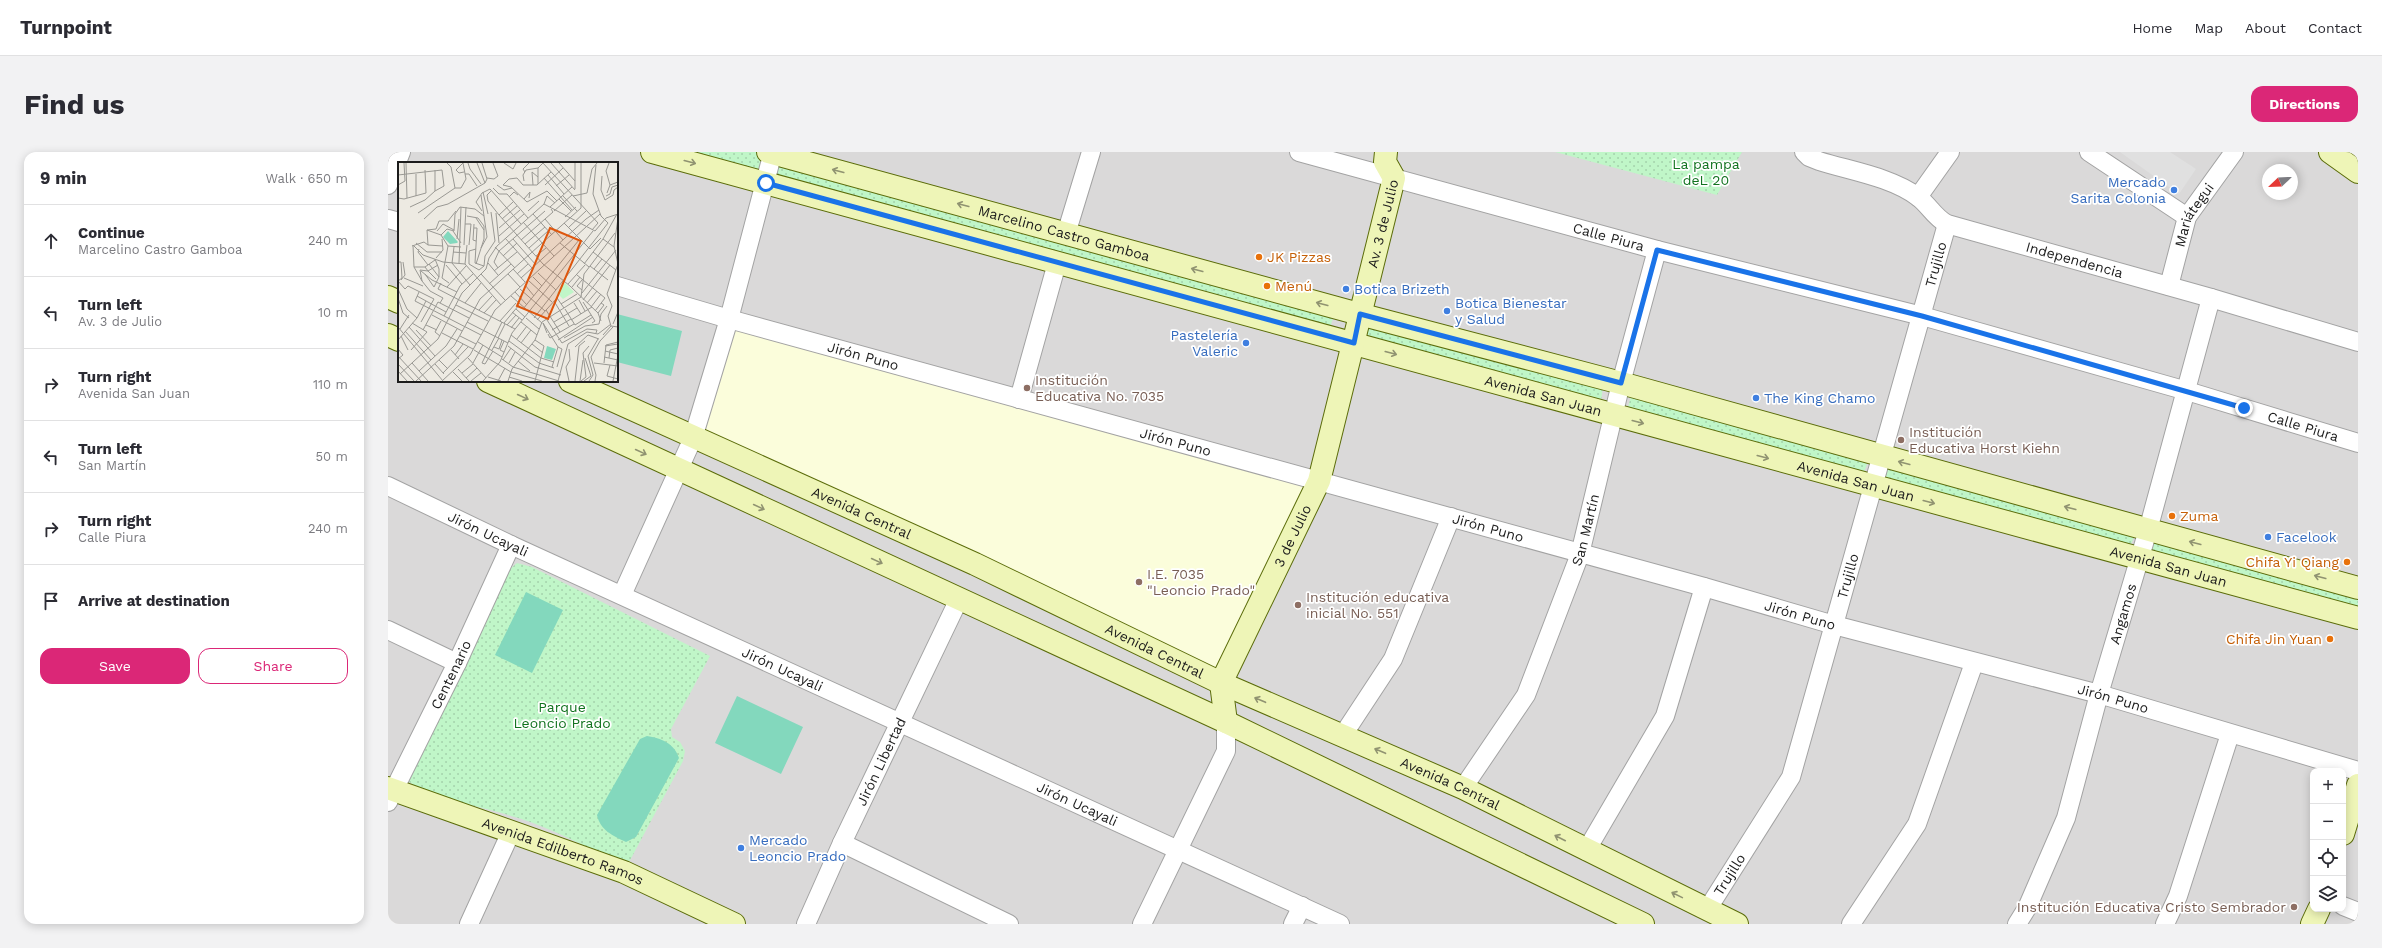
<!DOCTYPE html>
<html lang="en">
<head>
<meta charset="utf-8">
<style>
  :root { --surface:#fff; --page:#f2f2f3; --text:#2b2b33; --muted:#7c7c81; --line:#e1e1e2; --accent:#db2777 }
  body { margin:0; font-family:"Work Sans",sans-serif; background:var(--page); color:var(--text) }
  .controls { position:absolute; right:12px; bottom:12px; display:grid; overflow:hidden; border-radius:8px; box-shadow:0 2px 10px #0003 }
  .controls button { width:36px; height:36px; display:grid; place-items:center; padding:0; border:0; border-bottom:1px solid var(--line); background:var(--surface); color:var(--text); font:20px sans-serif }
  .compass { position:absolute; left:1874px; top:12px; width:36px; height:36px; border-radius:50%; background:var(--surface); box-shadow:0 2px 10px #0003; rotate:247deg }
  .stop { position:absolute; width:12px; height:12px; margin:-9px; border:3px solid #1a73e8; border-radius:50%; background:#fff }
  .stop.end { background:#1a73e8; border-color:#fff; box-shadow:0 1px 4px #0008 }
  .list { margin:0; padding:0; list-style:none }
  h2 { display:flex; justify-content:space-between; align-items:center; height:52px; margin:0; padding:0 16px; font-size:17px }
  h2 small { font-size:13px; font-weight:400; color:var(--muted) }
  .list li { display:grid; grid-template-columns:26px 1fr auto; gap:12px; align-items:center; box-sizing:border-box; height:72px; padding:0 16px; border-top:1px solid var(--line) }
  .list b { display:block; font-size:15px; white-space:nowrap }
  .list p { margin:0; font-size:13px; white-space:nowrap; color:var(--muted) }
  .list em { font-size:13px; font-style:normal; color:var(--muted) }
  .actions { display:flex; gap:8px; padding:12px 16px }
  .actions a { flex:1; padding:9px 0; border:1px solid var(--accent); border-radius:12px; text-align:center; font-size:14px; color:var(--accent) }
  .actions .main { background:var(--accent); color:#fff }
  .icon { flex:none; width:22px; height:22px; fill:none; stroke:currentColor; stroke-width:2; stroke-linecap:round; stroke-linejoin:round }
  .map { position:relative; flex:none; width:1970px; height:772px; overflow:hidden; border-radius:12px }
  header { display:flex; align-items:center; gap:24px; box-sizing:border-box; height:56px; padding:0 20px; background:var(--surface); border-bottom:1px solid var(--line) }
  header strong { font-size:19px }
  nav { display:flex; gap:22px; margin-inline-start:auto; font-size:14px }
  .intro { display:flex; align-items:center; justify-content:space-between; box-sizing:border-box; height:96px; padding:0 24px }
  h1 { margin:0; font-size:28px }
  .button { padding:10px 18px; border-radius:12px; background:var(--accent); color:#fff; font-size:14px; font-weight:700 }
  main { display:flex; gap:24px; padding:0 24px }
  aside { flex:1; background:var(--surface); border-radius:12px; box-shadow:0 2px 10px #0003 }
  .map>svg:first-child { display:block }
</style>
</head>
<body>
<header>
<strong>Turnpoint</strong>
<nav><a>Home</a><a>Map</a><a>About</a><a>Contact</a></nav>
</header>
<div class="intro"><h1>Find us</h1><a class="button">Directions</a></div>
<main>
<aside>
<h2>9 min<small>Walk · 650 m</small></h2>
<ul class="list">
<li><svg class="icon" aria-label="ahead" viewBox="0 0 24 24"><path d="M12 20V5M6 11l6-6 6 6"/></svg><div><b>Continue</b><p>Marcelino Castro Gamboa</p></div><em>240 m</em></li>
<li><svg class="icon" aria-label="left" viewBox="0 0 24 24"><path d="M17 20v-9H6M10 6l-5 5 5 5"/></svg><div><b>Turn left</b><p>Av. 3 de Julio</p></div><em>10 m</em></li>
<li><svg class="icon" aria-label="right" viewBox="0 0 24 24"><path d="M7 20v-9h11M14 6l5 5-5 5"/></svg><div><b>Turn right</b><p>Avenida San Juan</p></div><em>110 m</em></li>
<li><svg class="icon" aria-label="left" viewBox="0 0 24 24"><path d="M17 20v-9H6M10 6l-5 5 5 5"/></svg><div><b>Turn left</b><p>San Martín</p></div><em>50 m</em></li>
<li><svg class="icon" aria-label="right" viewBox="0 0 24 24"><path d="M7 20v-9h11M14 6l5 5-5 5"/></svg><div><b>Turn right</b><p>Calle Piura</p></div><em>240 m</em></li>
<li><svg class="icon" aria-label="arrive" viewBox="0 0 24 24"><path d="M6 21V4h12l-3 4 3 4H6"/></svg><div><b>Arrive at destination</b></div></li>
</ul>
<div class="actions"><a class="main">Save</a><a>Share</a></div>
</aside>
<div class="map">
<svg width="1970" height="772" viewBox="0 0 1970 772">
  <defs>
    <pattern id="park-dots" width="8" height="8" patternUnits="userSpaceOnUse"><rect width="8" height="8" fill="#c0f6c8"/><path d="M2 2h.1M6 6h.1" fill="none" stroke="#a4d2ab" stroke-width="1.8" stroke-linecap="round"/></pattern>
  </defs>
  <rect width="100%" height="100%" fill="#edeae2"/>
  <path fill="#dad9d9" fill-rule="evenodd" d="M0,0H1970V772H0ZM11,11H229V229H11ZM1880,18H1904V42H1880ZM1925,619H1955V757H1925Z"/>
  <path fill="#fbfddb" d="M344,168L931,329L833,531L307,283Z"/>
  <path fill="url(#park-dots)" d="M284,0H368L377,3L376,22Z
    M1167,0H1354L1329,43Z
    M389,10L945,166L942,176L385,22Z
    M982,171L1215,234L1213,250L987,189L979,182Z
    M1243,244L1478,309L1479,312L1475,323L1243,259L1240,255Z
    M1496,315L1746,385L1742,395L1498,333L1493,318Z
    M1763,386L1970,440V458L1763,400Z
    M129,411L144,415L322,504L283,577L284,585L292,590L297,599L295,609L239,714C208,700 177,683 145,671C102,655 60,652 19,629L121,418Z"/>
  <path fill="#83d8bd" d="M229,162L294,179L283,224L229,210Z
    M138,440L175,458L144,521L107,503Z
    M349,544L415,575L393,622L327,591Z
    M259,584C273,586 286,591 291,606L248,685L238,690C225,684 212,678 209,663L252,587Z"/>
  <path fill="#e0e0e0" d="M1732,0H1782L1808,17L1791,42Z"/>
  <g fill="none" stroke-linecap="round" stroke-linejoin="round">
    <defs>
      <g id="street">
        <path id="s1" d="M911,0L1269,98L1534,164L1799,239L1970,291"/>
        <path id="s2" d="M1416,0L1421,5L1431,9C1463,19 1503,25 1530,45C1541,53 1546,65 1559,72L1823,146L1970,190"/>
        <path d="M1701,0L1799,65"/>
        <path d="M0,33L13,0"/>
        <path d="M1530,45L1562,0"/>
        <path d="M0,67L11,70"/>
        <path d="M678,82L703,0"/>
        <path id="s3" d="M229,134L341,167L1316,435L1446,473L1711,542L1970,619"/>
        <path id="s4" d="M1781,134L1799,65L1846,0"/>
        <path d="M631,247L669,111"/>
        <path id="s5" d="M0,334L123,393L952,772"/>
        <path d="M234,443L305,286L341,167L385,0"/>
        <path d="M0,478L69,511"/>
        <path d="M955,583L1005,507L1063,365"/>
        <path id="s6" d="M1075,636L1138,543L1192,402L1233,231L1269,98"/>
        <path id="s7" d="M0,650L69,511L123,393"/>
        <path d="M454,691L621,772"/>
        <path d="M1198,699L1277,564L1316,435"/>
        <path d="M1955,754L1970,760"/>
        <path id="s8" d="M1319,758L1403,625L1559,72"/>
        <path d="M81,772L123,680"/>
        <path id="s9" d="M418,772L454,691L571,447"/>
        <path d="M754,772L838,599V570"/>
        <path d="M905,772L914,754"/>
        <path d="M1463,772L1529,672L1586,511"/>
        <path id="s10" d="M1629,772L1639,756L1678,666L1711,542L1760,378L1823,146"/>
        <path d="M1777,772L1790,744L1842,582"/>
      </g>
      <g id="secondary">
        <path id="s11" d="M264,0L1970,466"/>
        <path id="s12" d="M380,0L971,162L1233,231L1970,436"/>
        <path d="M1942,0L1970,20"/>
        <path d="M0,145L11,150"/>
        <path d="M0,183L11,188"/>
        <path d="M100,229L838,570L1255,772"/>
        <path id="s13" d="M182,229L587,412L833,531L1075,636L1349,772"/>
        <path id="s14" d="M838,570L833,531L931,329L1006,26L997,10L998,0"/>
        <path id="s15" d="M0,636L236,720L346,772"/>
        <path d="M1955,682L1970,633"/>
        <path d="M1924,772L1931,757"/>
      </g>
    </defs>
    <use href="#street" stroke="#a3a3a3" stroke-width="20"/>
    <use href="#secondary" stroke="#5b6c0a" stroke-width="24"/>
    <use href="#street" stroke="#fff" stroke-width="18"/>
    <use href="#secondary" stroke="#eef5b7" stroke-width="22"/>
  </g>
  <defs><path id="oneway-shaft" d="M-6 0H5M1.5-3L5.5 0L1.5 3" fill="none" stroke-width="1.6" stroke-linecap="round" stroke-linejoin="round"/></defs>
  <g stroke="#909371">
    <use href="#oneway-shaft" transform="translate(302 10) rotate(15)"/>
    <use href="#oneway-shaft" transform="translate(450 19) rotate(-165)"/>
    <use href="#oneway-shaft" transform="translate(575 53) rotate(-165)"/>
    <use href="#oneway-shaft" transform="translate(809 118) rotate(-165)"/>
    <use href="#oneway-shaft" transform="translate(934 152) rotate(-165)"/>
    <use href="#oneway-shaft" transform="translate(1003 201) rotate(15)"/>
    <use href="#oneway-shaft" transform="translate(135 245) rotate(25)"/>
    <use href="#oneway-shaft" transform="translate(1250 270) rotate(15)"/>
    <use href="#oneway-shaft" transform="translate(253 300) rotate(25)"/>
    <use href="#oneway-shaft" transform="translate(1375 305) rotate(15)"/>
    <use href="#oneway-shaft" transform="translate(1516 311) rotate(-165)"/>
    <use href="#oneway-shaft" transform="translate(1541 350) rotate(15)"/>
    <use href="#oneway-shaft" transform="translate(371 355) rotate(25)"/>
    <use href="#oneway-shaft" transform="translate(1682 356) rotate(-165)"/>
    <use href="#oneway-shaft" transform="translate(1807 391) rotate(-165)"/>
    <use href="#oneway-shaft" transform="translate(489 409) rotate(25)"/>
    <use href="#oneway-shaft" transform="translate(1932 425) rotate(-165)"/>
    <use href="#oneway-shaft" transform="translate(872 548) rotate(-157)"/>
    <use href="#oneway-shaft" transform="translate(992 599) rotate(-157)"/>
    <use href="#oneway-shaft" transform="translate(1172 686) rotate(-153)"/>
    <use href="#oneway-shaft" transform="translate(1289 743) rotate(-154)"/>
  </g>
  <g fill="none" stroke-linecap="round" stroke-linejoin="round">
    <path stroke="#1a73e8" stroke-width="5" d="M378,31L966,191L972,162L1233,231L1269,98L1534,164L1856,256"/>
  </g>
  <g fill="#3f7fe0" stroke="#fff" stroke-width="1.5">
    <circle cx="1786" cy="38" r="4"/>
    <circle cx="958" cy="137" r="4"/>
    <circle cx="1059" cy="159" r="4"/>
    <circle cx="858" cy="191" r="4"/>
    <circle cx="1368" cy="246" r="4"/>
    <circle cx="1880" cy="385" r="4"/>
    <circle cx="353" cy="696" r="4"/>
  </g>
  <g fill="#e8710a" stroke="#fff" stroke-width="1.5">
    <circle cx="871" cy="105" r="4"/>
    <circle cx="879" cy="134" r="4"/>
    <circle cx="1784" cy="364" r="4"/>
    <circle cx="1959" cy="410" r="4"/>
    <circle cx="1942" cy="487" r="4"/>
  </g>
  <g fill="#8d6e63" stroke="#fff" stroke-width="1.5">
    <circle cx="639" cy="236" r="4"/>
    <circle cx="1513" cy="288" r="4"/>
    <circle cx="751" cy="430" r="4"/>
    <circle cx="910" cy="453" r="4"/>
    <circle cx="1906" cy="755" r="4"/>
  </g>
  <g text-anchor="middle" stroke-width="3.5" stroke-linejoin="round" paint-order="stroke">
    <g font-size="14" fill="#11731f" stroke="#fff">
      <text x="1318" y="17">La pampa<tspan x="1318" dy="16">deL 20</tspan></text>
      <text x="174" y="560">Parque<tspan x="174" dy="16">Leoncio Prado</tspan></text>
    </g>
    <g font-size="14" fill="#366cbe" stroke="#fff" text-anchor="start">
      <text x="1778" y="35" text-anchor="end">Mercado<tspan x="1778" dy="16">Sarita Colonia</tspan></text>
      <text x="966" y="142">Botica Brizeth</text>
      <text x="1067" y="156">Botica Bienestar<tspan x="1067" dy="16">y Salud</tspan></text>
      <text x="850" y="188" text-anchor="end">Pastelería<tspan x="850" dy="16">Valeric</tspan></text>
      <text x="1376" y="251">The King Chamo</text>
      <text x="1888" y="390">Facelook</text>
      <text x="361" y="693">Mercado<tspan x="361" dy="16">Leoncio Prado</tspan></text>
    </g>
    <g font-size="14" fill="#1c1c1c" stroke="#fff">
      <text dy="5" stroke="none"><textPath href="#s4" startOffset="76">Mariátegui</textPath></text>
      <text dy="5" stroke="none"><textPath href="#s14" startOffset="529">Av. 3 de Julio</textPath></text>
      <text dy="5" stroke="none"><textPath href="#s12" startOffset="307">Marcelino Castro Gamboa</textPath></text>
      <text dy="5" stroke="none"><textPath href="#s1" startOffset="321">Calle Piura</textPath></text>
      <text dy="5" stroke="none"><textPath href="#s2" startOffset="296">Independencia</textPath></text>
      <text dy="5" stroke="none"><textPath href="#s8" startOffset="690">Trujillo</textPath></text>
      <text dy="5" stroke="none"><textPath href="#s3" startOffset="256">Jirón Puno</textPath></text>
      <text dy="5" stroke="none"><textPath href="#s11" startOffset="924">Avenida San Juan</textPath></text>
      <text dy="5" stroke="none"><textPath href="#s1" startOffset="1041">Calle Piura</textPath></text>
      <text dy="5" stroke="none"><textPath href="#s3" startOffset="580">Jirón Puno</textPath></text>
      <text dy="5" stroke="none"><textPath href="#s11" startOffset="1248">Avenida San Juan</textPath></text>
      <text dy="5" stroke="none"><textPath href="#s13" startOffset="320">Avenida Central</textPath></text>
      <text dy="5" stroke="none"><textPath href="#s3" startOffset="904">Jirón Puno</textPath></text>
      <text dy="5" stroke="none"><textPath href="#s6" startOffset="288">San Martín</textPath></text>
      <text dy="5" stroke="none"><textPath href="#s5" startOffset="111">Jirón Ucayali</textPath></text>
      <text dy="5" stroke="none"><textPath href="#s14" startOffset="203">3 de Julio</textPath></text>
      <text dy="5" stroke="none"><textPath href="#s11" startOffset="1572">Avenida San Juan</textPath></text>
      <text dy="5" stroke="none"><textPath href="#s8" startOffset="366">Trujillo</textPath></text>
      <text dy="5" stroke="none"><textPath href="#s10" startOffset="329">Angamos</textPath></text>
      <text dy="5" stroke="none"><textPath href="#s3" startOffset="1228">Jirón Puno</textPath></text>
      <text dy="5" stroke="none"><textPath href="#s13" startOffset="644">Avenida Central</textPath></text>
      <text dy="5" stroke="none"><textPath href="#s5" startOffset="435">Jirón Ucayali</textPath></text>
      <text dy="5" stroke="none"><textPath href="#s7" startOffset="142">Centenario</textPath></text>
      <text dy="5" stroke="none"><textPath href="#s3" startOffset="1552">Jirón Puno</textPath></text>
      <text dy="5" stroke="none"><textPath href="#s9" startOffset="179">Jirón Libertad</textPath></text>
      <text dy="5" stroke="none"><textPath href="#s13" startOffset="968">Avenida Central</textPath></text>
      <text dy="5" stroke="none"><textPath href="#s5" startOffset="759">Jirón Ucayali</textPath></text>
      <text dy="5" stroke="none"><textPath href="#s15" startOffset="186">Avenida Edilberto Ramos</textPath></text>
      <text dy="5" stroke="none"><textPath href="#s8" startOffset="42">Trujillo</textPath></text>
    </g>
    <g font-size="14" fill="#c56008" stroke="#fff" text-anchor="start">
      <text x="879" y="110">JK Pizzas</text>
      <text x="887" y="139">Menú</text>
      <text x="1792" y="369">Zuma</text>
      <text x="1951" y="415" text-anchor="end">Chifa Yi Qiang</text>
      <text x="1934" y="492" text-anchor="end">Chifa Jin Yuan</text>
    </g>
    <g font-size="14" fill="#785e54" stroke="#fff" text-anchor="start">
      <text x="647" y="233">Institución<tspan x="647" dy="16">Educativa No. 7035</tspan></text>
      <text x="1521" y="285">Institución<tspan x="1521" dy="16">Educativa Horst Kiehn</tspan></text>
      <text x="759" y="427">I.E. 7035<tspan x="759" dy="16">"Leoncio Prado"</tspan></text>
      <text x="918" y="450">Institución educativa<tspan x="918" dy="16">inicial No. 551</tspan></text>
      <text x="1898" y="760" text-anchor="end">Institución Educativa Cristo Sembrador</text>
    </g>
  </g>
  <g transform="translate(10 10)">
    <rect width="220" height="220" fill="#edeae2"/>
    <path d="M167,121L176,130L165,137L159,131Z" fill="#c0f6c8"/>
    <path d="M50,69L60,80L59,81L52,82L45,75ZM149,184L158,187L154,198L146,196Z" fill="#83d8bd"/>
    <path fill="none" stroke="#999893" stroke-width="1" d="M8,1L9,36M49,1L53,5L57,26M65,1L58,8L61,11L66,10M70,1L72,7L83,22M84,1L89,17L87,21M106,1L115,7L118,1M153,1L177,28M161,1L177,19M211,1L208,9L212,23M140,6L145,1L200,61L194,68M37,8V29M127,10L125,7L131,1M153,10L139,23H125L119,16L111,17L105,23L113,25L129,40L149,29L159,39M18,12V34M67,12H71L79,24M0,13L44,8L46,24L37,29M150,13L166,32M204,14L203,28L207,38M89,16L96,17L100,14L95,1M146,16L174,48M126,19L125,13L128,8L140,6M140,22V6M0,23L7,19L6,1M99,23L106,28L114,26M135,23L134,10L140,15M147,23L165,6M158,24L171,13M57,26H63L68,17L65,1M95,26L101,32H109L130,56M177,27V1M93,29L89,33L90,39L101,53L145,102L172,124L200,151L203,159M85,30L90,52M209,31L212,23L220,20M83,33L89,75L83,86M165,34L179,49M175,34L189,31L194,7L199,1M208,34L212,32L214,25L220,23M111,35L116,30L120,33M0,36L6,37L28,31L27,8M126,37L132,30L131,36M161,37L173,49M207,38L215,33L216,28L220,25M146,42L197,69L208,56L220,52M12,45L27,38L37,29M152,45L174,25M84,49L78,40L84,31L92,27L123,62M130,49L141,39M156,49L174,33M20,51L57,26M98,51L101,81M135,52L154,73M101,53L115,40M69,54L80,56L86,64V77L78,102M167,55L178,45M78,56L86,68M220,56L216,84L220,102L209,132L214,144L210,154L213,164L220,165M26,57L39,45L50,42L87,21L79,1M104,57L119,44M147,57L165,78M125,60L156,94M166,61L192,87L203,76M67,62H73L71,83M76,62L75,78L78,79M188,65L202,52M76,66H79L77,101L86,104M101,66L122,48M170,66L188,49M29,68L43,73L49,67L56,69L57,52L62,45L77,47L86,54M39,69L45,62L56,68M55,69L63,81M43,73L50,84L63,85M101,74L126,52M107,76L134,106M59,77L61,57M115,77L138,103M205,77L216,85M123,78L155,50L153,47M18,81L29,90M162,81L191,105M127,82L147,65M15,83L25,93L45,100L67,102M15,83L16,105M30,83L29,68L38,67L41,59H50L58,49M66,83L68,45M14,84L26,80L30,83L45,84M50,84L44,116L51,121M97,85L117,106M131,86L150,69M21,87L20,90L30,103M78,87L71,89V102L81,108L86,104M29,90H44M55,90L68,91M195,90L218,108M105,94L119,81M138,94L148,86M38,96L45,88L44,77M37,97L41,107V115M0,100H3L4,116L0,119M54,101L72,123M54,101L56,85M61,101L63,45M90,101L100,113M31,102L41,115M67,102L103,143M67,102L69,83M186,102L205,77L219,52M48,103L64,122M86,104L87,94L97,79L93,50M192,104L210,118M27,105L30,109L22,108L24,119L16,105H27L37,98M100,106L96,100L101,89L147,49M115,107L127,120M196,107L204,97M23,109L34,118L59,130M96,109L119,90M140,111L158,128M27,112L36,125L41,115M83,112L107,138M110,112L122,125M119,112L130,102M179,113L207,136L197,149M135,115L144,124M6,116L25,124M123,116L188,57L201,48M38,117L30,109L40,103M3,118L7,113L5,100M0,119L7,127L10,124L36,137L23,160M24,119L32,129L45,136L42,141M131,119L154,140M43,121L40,127L117,167M91,122L113,102M170,122L187,103M127,123L136,134M49,125L68,104M174,125L182,115M0,127L9,147L19,156M122,127L147,149M184,128L179,124L184,118M21,130L17,139L83,173M117,130L129,143M184,131L218,88M19,134L48,150M113,134L144,161M183,135L186,112L217,71M0,136L5,151L11,156M181,138L187,149M185,138L212,103M156,139L171,164M185,140L197,159L194,161M42,141L71,156M67,141L83,121M176,141L183,152M189,141L199,129M163,142L179,132M58,143L90,159M193,145L203,132M118,147L127,155M125,147L181,78M167,147L177,163L193,153M81,148L94,134M148,148L162,170M114,150L124,158M86,151L98,138M200,151L206,143L203,141M34,153L64,169M46,154L62,124L75,112M128,156L141,167M136,156L210,61L203,54L195,32L198,3M139,158L159,136L166,146M149,158L164,181L189,167L199,168L198,171M173,158L194,145M102,159L118,141M69,160L110,181M123,160L139,173M156,160L179,146M14,161L29,170M106,161L121,143M215,162L220,150M28,163L39,168M109,163L118,153M0,165L45,219M11,165L37,194M113,166L121,156M2,167L11,153M18,168L33,184M25,168L40,140L42,141M154,168L173,157M7,169L33,198M44,171L75,187M149,171L145,161L160,185L154,205M150,172L152,176L176,162M113,173L143,196L156,200M205,173L213,164M3,174L10,188M42,174L37,170L43,159M62,174L78,182M100,176L107,162M166,176L187,164L201,162L203,152L209,144M119,177L129,164M0,178L19,156L28,139M160,178L195,155M106,179L102,188L106,190M111,179L141,201L156,206M80,180L104,195M123,181L133,168M134,182L145,191M170,182L189,170L200,172L213,162M110,184L137,205L163,213M207,184L220,182M96,185L101,187L104,178M177,185L190,173L201,177M0,187L5,193L0,197M171,187L172,198L168,205L171,219M13,188L29,170M53,188L61,197M76,188L113,210L144,219M94,188L101,176M95,189L87,202L84,201L104,160M207,189L220,192M57,193L65,182M0,194L23,219M206,195L220,198M70,196L88,216M211,196L212,188L220,186M104,197L115,205L161,219M41,198L50,207M105,198L113,186M120,199L132,209M14,201L30,219M75,201L85,183M111,201L117,190M196,201L220,204M206,201L208,183L220,180M0,202L16,219M37,202L46,212M212,203L209,214L220,217M159,205L164,187L160,185M60,207L71,219M0,209L9,219M21,209L48,184L59,167M55,210L64,219M45,211L70,185M64,211L75,202M2,212L40,177L64,131L88,107L91,96L99,84L146,42L149,34L157,41M90,215L103,219M111,215L124,219M68,216L79,206M18,219L56,184L82,137L183,46V1M44,219L72,193L97,148L188,65M73,219L83,211M85,219L102,200L114,171L195,69M100,219L107,206M110,219L114,207L137,178L144,160L183,135M137,219L146,184L137,178M160,219L170,182M177,219L181,184L187,179M182,219L185,198M183,219L188,215L185,191L191,184M186,219L193,214L187,196M191,219L195,213L190,194L200,177M197,219L198,213L193,195L202,179L215,165M215,219L220,193"/>
    <path fill="#de560d" fill-opacity="0.15" stroke="#de560d" stroke-width="2" d="M152,66L183,79L150,157L119,144Z"/>
    <rect width="220" height="220" fill="none" stroke="#1c1c1c" stroke-width="2"/>
  </g>
</svg>
<div class="controls">
<button>+</button>
<button>−</button>
<button><svg class="icon" aria-label="locate" viewBox="0 0 24 24"><circle cx="12" cy="12" r="6"/><path d="M12 2v4M12 18v4M2 12h4M18 12h4"/></svg></button>
<button><svg class="icon" aria-label="layers" viewBox="0 0 24 24"><path d="M12 4l9 5-9 5-9-5zM3 14l9 5 9-5"/></svg></button>
</div>
<svg class="compass" viewBox="-18 -18 36 36"><path d="M0-13l5 13h-10z" fill="#e53935"/><path d="M0 13l5-13h-10z" fill="#7c7c81"/></svg>
<div class="stop" style="left:378px;top:31px"></div>
<div class="stop end" style="left:1856px;top:256px"></div>
</div>
</main>
</body>
</html>
